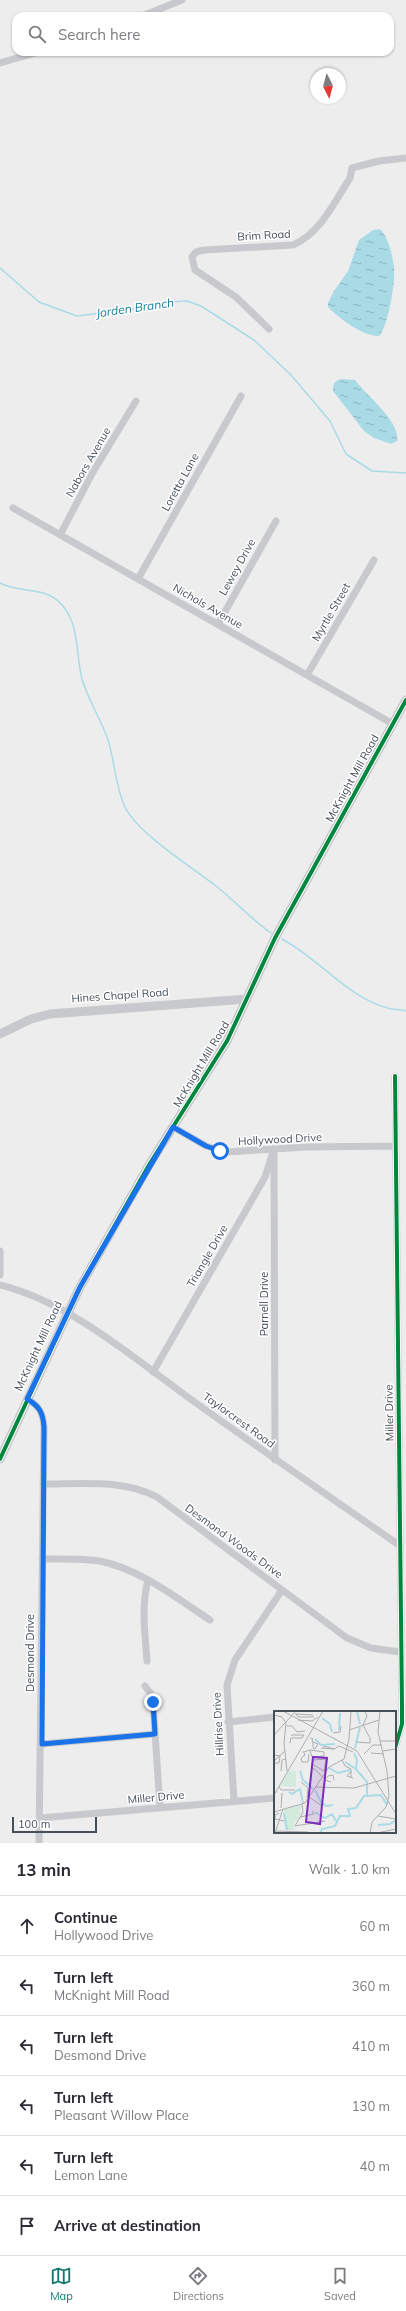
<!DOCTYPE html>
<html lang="en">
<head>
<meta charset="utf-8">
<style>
  :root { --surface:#fff; --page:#f7f7f7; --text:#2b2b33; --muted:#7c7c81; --line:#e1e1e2; --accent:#0f766e }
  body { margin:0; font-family:Mulish,sans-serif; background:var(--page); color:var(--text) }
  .compass { position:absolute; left:310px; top:68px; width:36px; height:36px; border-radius:50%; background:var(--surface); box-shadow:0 1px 3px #0004; rotate:174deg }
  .scale { position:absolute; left:12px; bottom:10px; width:85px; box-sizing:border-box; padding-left:4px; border:2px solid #464f58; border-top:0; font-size:11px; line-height:14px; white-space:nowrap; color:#464f58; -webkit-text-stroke:3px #fff; paint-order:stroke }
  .stop { position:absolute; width:12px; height:12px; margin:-9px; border:3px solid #1a73e8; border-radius:50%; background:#fff }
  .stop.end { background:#1a73e8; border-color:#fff; box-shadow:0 1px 4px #0008 }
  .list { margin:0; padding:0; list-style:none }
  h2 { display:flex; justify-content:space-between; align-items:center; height:52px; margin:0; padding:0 16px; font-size:17px }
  h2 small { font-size:13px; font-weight:400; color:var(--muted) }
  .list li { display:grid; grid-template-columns:26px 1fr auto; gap:12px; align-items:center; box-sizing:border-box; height:60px; padding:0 16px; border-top:1px solid var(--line) }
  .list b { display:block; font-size:15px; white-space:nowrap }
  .list p { margin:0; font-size:13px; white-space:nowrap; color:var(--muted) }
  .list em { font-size:13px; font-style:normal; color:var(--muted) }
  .icon { flex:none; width:22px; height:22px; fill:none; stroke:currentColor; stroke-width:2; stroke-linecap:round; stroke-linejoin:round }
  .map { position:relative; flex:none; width:406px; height:1843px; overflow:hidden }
  .search { position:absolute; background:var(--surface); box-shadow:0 1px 3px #0004; left:12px; right:12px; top:12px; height:44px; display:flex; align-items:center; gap:10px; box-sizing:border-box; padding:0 14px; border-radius:12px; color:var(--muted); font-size:15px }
  .sheet { height:412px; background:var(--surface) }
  nav { display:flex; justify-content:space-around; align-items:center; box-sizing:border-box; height:56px; border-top:1px solid var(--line); background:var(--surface); font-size:11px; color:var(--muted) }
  nav a { display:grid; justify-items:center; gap:2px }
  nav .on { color:var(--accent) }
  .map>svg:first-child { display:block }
</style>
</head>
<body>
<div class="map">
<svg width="406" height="1843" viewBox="0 0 406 1843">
  <defs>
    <pattern id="water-ripples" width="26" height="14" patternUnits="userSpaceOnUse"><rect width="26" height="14" fill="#a9dbe7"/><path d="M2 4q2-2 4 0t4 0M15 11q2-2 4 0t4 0" fill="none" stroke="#8bb4be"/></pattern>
  </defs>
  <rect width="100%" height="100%" fill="#eeeded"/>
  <path fill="url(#water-ripples)" d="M373,230L380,229C389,238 392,254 394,267C396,280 388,327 379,336C362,336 340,319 328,307V303L334,291L348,271L359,240Z
    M341,379L355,380C366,395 401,422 397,441L391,444L374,438L364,431L333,391C333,384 334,381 341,379Z"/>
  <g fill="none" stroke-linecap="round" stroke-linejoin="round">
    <path stroke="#a9dbe7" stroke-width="1.5" d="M0,268L39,302L77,316L141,308L171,302L187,301L201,306L254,340L291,375L330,421L346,454L372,471L406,473
      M0,583C17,593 42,587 57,600C81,620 75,653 82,679C88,700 101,719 108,740C115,762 115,786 125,807C137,833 193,868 216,886C235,901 251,919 271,933
      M282,939C320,959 347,998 391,1009C396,1010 401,1009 406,1011"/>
    <path stroke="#c7c9cc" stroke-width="7" d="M142,16L182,0
      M0,63L39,52
      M269,329L236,297L195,270L192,257L196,252L204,250L293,245C320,234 335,201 350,178L352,168L379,161L406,158
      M13,508L393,724
      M60,535L93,472L136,401
      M138,579L241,396
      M218,624L276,521
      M307,675L374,560
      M395,1076L402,1706V1724L395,1748
      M173,1127L206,1146L227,1152L307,1147L395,1146
      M274,1149L275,1460
      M0,1251V1275
      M0,1285C72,1303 136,1360 196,1403C263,1451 331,1498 399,1545
      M153,1372L265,1177L272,1155
      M27,1399C39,1406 43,1412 44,1427L39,1843
      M43,1484C81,1484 123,1479 157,1497L347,1638L371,1648L400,1652
      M42,1559C61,1559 82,1558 100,1561C142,1570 176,1598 210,1620
      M147,1661C145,1634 141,1607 148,1580
      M145,1686L151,1694L153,1702L160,1807
      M228,1722L275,1717
      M42,1744L155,1734
      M234,1801L227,1685L235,1660L282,1590
      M40,1818L275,1798"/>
    <path stroke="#c7c9cc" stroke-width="9" d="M0,1034L31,1019L50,1014L247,999
      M0,1459L80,1287L149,1165L227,1041L275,938L406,700"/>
    <defs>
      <path id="cycleway" d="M395,1076L402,1706V1724L395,1748
        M0,1459L80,1287L149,1165L227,1041L275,938L406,700"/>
    </defs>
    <use href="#cycleway" stroke="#fff" stroke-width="6"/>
    <use href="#cycleway" stroke="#00873e" stroke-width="4"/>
  </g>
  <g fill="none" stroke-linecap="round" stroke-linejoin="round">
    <path stroke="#1a73e8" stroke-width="5" d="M153,1702L155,1734L42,1744L44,1427C43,1412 39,1406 27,1399L80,1287L173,1127L206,1146L220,1151"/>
  </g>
  <g text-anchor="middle" stroke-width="3" stroke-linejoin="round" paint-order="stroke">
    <g font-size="11" fill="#464f58" stroke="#fff">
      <text transform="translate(264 235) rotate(-3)" y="4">Brim Road</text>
      <text transform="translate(88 462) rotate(-60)" y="4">Nabors Avenue</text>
      <text transform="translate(180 482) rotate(-61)" y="4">Loretta Lane</text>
      <text transform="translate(237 567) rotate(-61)" y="4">Lewey Drive</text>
      <text transform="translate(208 606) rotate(30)" y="4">Nichols Avenue</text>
      <text transform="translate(331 612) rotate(-60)" y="4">Myrtle Street</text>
      <text transform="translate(352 778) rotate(-61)" y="4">McKnight Mill Road</text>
      <text transform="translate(120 995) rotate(-4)" y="4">Hines Chapel Road</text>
      <text transform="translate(201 1064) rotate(-59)" y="4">McKnight Mill Road</text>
      <text transform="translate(280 1139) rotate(-3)" y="4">Hollywood Drive</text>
      <text transform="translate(207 1256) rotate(-60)" y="4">Triangle Drive</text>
      <text transform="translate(264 1304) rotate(-90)" y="4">Parnell Drive</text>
      <text transform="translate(38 1346) rotate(-65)" y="4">McKnight Mill Road</text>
      <text transform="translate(389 1413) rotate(-91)" y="4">Miller Drive</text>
      <text transform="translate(239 1420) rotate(36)" y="4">Taylorcrest Road</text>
      <text transform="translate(234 1541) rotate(36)" y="4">Desmond Woods Drive</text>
      <text transform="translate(30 1653) rotate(-90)" y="4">Desmond Drive</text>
      <text transform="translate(218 1724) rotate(-93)" y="4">Hillrise Drive</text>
      <text transform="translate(156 1797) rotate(-5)" y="4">Miller Drive</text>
    </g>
    <g font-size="12" font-style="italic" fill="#16809b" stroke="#fff">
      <text transform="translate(135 308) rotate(-8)" y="4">Jorden Branch</text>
    </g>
  </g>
  <g transform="translate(274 1711)">
    <rect width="122" height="122" fill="#eeeded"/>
    <path d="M26,94L28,97L25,99L27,104H21L26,106L20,112V119H12L10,98Z" fill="#d2ebdc"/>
    <path d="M15,60H22V76L6,75Z" fill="#d2ebdc"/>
    <path fill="none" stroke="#a9dbe7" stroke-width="2" d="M83,0L86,13M48,7L56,13L58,21M65,19L66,2M41,28L47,34L61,33M81,37L86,16M80,42L83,49L82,57M71,51L82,58L93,71V84M55,57L64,62L76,59M26,60L29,69L39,78M41,79L47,91L52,95L59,94M15,81L18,83L26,78L29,92M41,101L51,107L58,103L62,110M10,102L13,119M104,114L116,113L122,109M46,122L48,118L61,115L66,105H76L74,98L82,97L90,85L107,84L113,94"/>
    <path fill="none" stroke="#abaeb1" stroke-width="1" d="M9,0L83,40L122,103M91,0L93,5L89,14L96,27V32M21,3L39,4M22,3L24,6H40M0,4L8,6L12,12M24,9L38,10L44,6M12,12L10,32L13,60M13,15H18L23,21L31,20M75,19L105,9M59,22L66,21L67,15M0,24L22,0M17,24H30M36,27L39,28L38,29L39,32V37L41,38L44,33L39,31M106,30H122M82,31L96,32M16,32L17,27H28L30,24M65,35L79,41M47,37L60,38L65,35M50,37V35L60,38M29,40L31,44L27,47L28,51H34L35,43M109,40L122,38M30,41L36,39L38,46L50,45V41L36,39M97,42L110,43M90,43L99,34H108M0,44L6,45L5,52H0M68,49L71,55L77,58V67M0,50L11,40M38,53L50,60M38,56L50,67M7,60L8,49L12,48M77,60L73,65L79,67M50,61L52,47M27,71L34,77L33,87M57,71L51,69L54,65L59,64L60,69M36,73L39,49L52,48M5,76L7,79H21M41,76L80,77L122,65M0,84L49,0M35,86L48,95M28,93L29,101L21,115L51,110M7,97L8,82M0,101L31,92L55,56L70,48L75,28L77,0M5,102L1,104V108L10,110M104,105L122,108M26,106L40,103L38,100M0,120L34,121M1,122L9,98M96,122L98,111L112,96L115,85L113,60L104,21L106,0M103,122L122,118"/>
    <path fill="#7b2cbf" fill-opacity="0.15" stroke="#7b2cbf" stroke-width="2" d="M39,46L53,47L46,113L32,111Z"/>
    <rect width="122" height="122" fill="none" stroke="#464f58" stroke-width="2"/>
  </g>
</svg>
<svg class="compass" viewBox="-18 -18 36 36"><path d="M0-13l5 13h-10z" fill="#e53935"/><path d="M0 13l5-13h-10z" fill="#7c7c81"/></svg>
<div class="scale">100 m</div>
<div class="stop" style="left:220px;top:1151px"></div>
<div class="stop end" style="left:153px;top:1702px"></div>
<div class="search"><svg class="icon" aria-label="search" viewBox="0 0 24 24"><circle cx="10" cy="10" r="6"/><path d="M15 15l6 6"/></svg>Search here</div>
</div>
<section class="sheet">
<h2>13 min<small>Walk · 1.0 km</small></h2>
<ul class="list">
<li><svg class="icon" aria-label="ahead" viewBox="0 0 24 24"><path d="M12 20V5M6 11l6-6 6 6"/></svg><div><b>Continue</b><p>Hollywood Drive</p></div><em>60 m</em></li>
<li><svg class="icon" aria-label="left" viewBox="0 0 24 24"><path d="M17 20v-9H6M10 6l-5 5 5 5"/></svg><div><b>Turn left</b><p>McKnight Mill Road</p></div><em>360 m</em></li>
<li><svg class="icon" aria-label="left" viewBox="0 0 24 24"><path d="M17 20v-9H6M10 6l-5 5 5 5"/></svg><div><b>Turn left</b><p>Desmond Drive</p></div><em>410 m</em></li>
<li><svg class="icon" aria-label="left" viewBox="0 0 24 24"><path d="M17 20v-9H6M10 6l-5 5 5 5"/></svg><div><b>Turn left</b><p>Pleasant Willow Place</p></div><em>130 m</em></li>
<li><svg class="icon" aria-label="left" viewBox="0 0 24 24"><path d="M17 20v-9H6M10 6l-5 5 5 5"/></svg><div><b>Turn left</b><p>Lemon Lane</p></div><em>40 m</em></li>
<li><svg class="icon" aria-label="arrive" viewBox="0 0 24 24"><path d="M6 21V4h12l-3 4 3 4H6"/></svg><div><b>Arrive at destination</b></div></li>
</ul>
</section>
<nav>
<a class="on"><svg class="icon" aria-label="map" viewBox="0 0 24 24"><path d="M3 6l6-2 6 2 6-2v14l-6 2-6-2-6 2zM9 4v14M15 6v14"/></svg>Map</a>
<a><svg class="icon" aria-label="directions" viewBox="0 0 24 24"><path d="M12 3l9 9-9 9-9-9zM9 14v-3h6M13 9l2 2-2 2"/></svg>Directions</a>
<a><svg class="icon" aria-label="saved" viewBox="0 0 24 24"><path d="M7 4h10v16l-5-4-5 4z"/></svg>Saved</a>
</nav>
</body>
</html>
